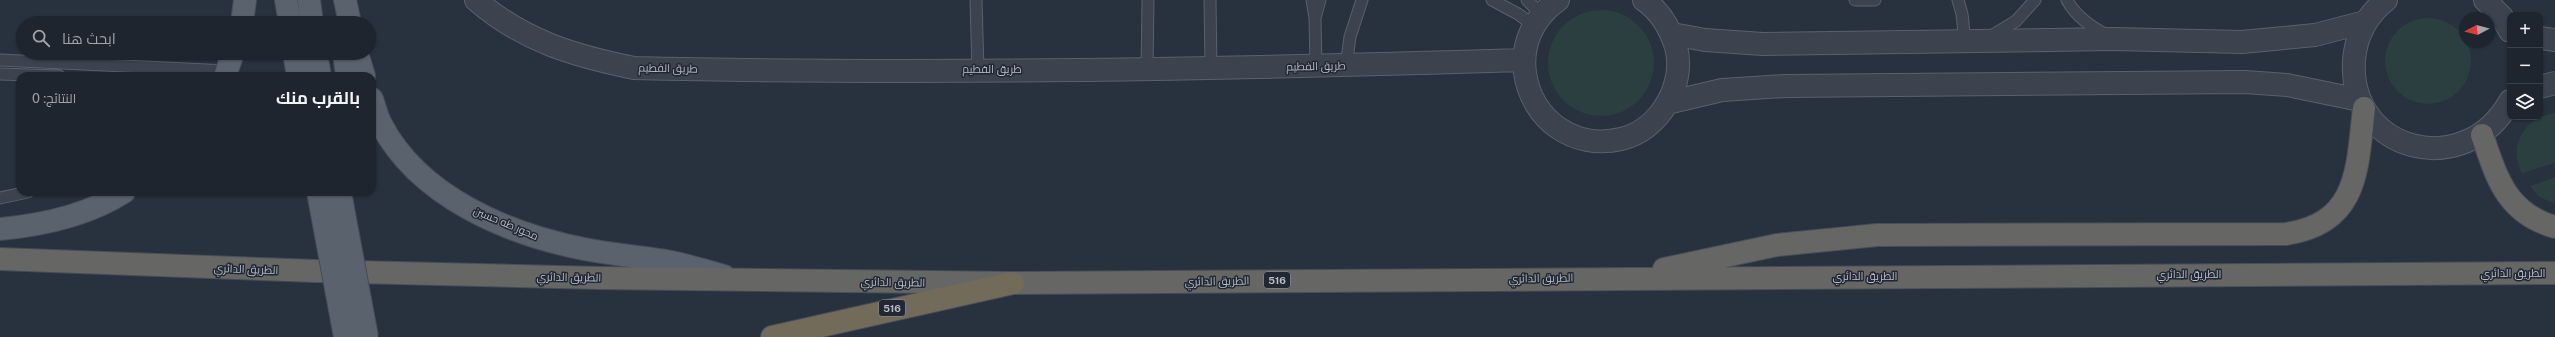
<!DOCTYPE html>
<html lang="ar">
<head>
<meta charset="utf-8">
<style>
  :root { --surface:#1e252e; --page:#262d36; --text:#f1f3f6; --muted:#a1a5aa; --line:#3c424a }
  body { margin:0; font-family:"Public Sans",Cairo,sans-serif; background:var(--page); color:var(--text); direction:rtl }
  .controls { position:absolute; right:12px; top:12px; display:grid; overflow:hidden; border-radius:8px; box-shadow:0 1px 3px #0004 }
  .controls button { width:36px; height:36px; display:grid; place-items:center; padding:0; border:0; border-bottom:1px solid var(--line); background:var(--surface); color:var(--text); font:20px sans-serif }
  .compass { position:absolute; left:2459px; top:12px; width:36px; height:36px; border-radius:50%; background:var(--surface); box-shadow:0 1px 3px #0004; rotate:263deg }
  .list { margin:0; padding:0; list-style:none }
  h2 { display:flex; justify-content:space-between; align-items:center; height:52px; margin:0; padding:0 16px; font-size:17px }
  h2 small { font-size:13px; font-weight:400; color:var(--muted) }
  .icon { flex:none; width:22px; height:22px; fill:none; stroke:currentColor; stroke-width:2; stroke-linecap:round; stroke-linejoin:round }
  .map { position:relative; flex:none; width:2555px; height:337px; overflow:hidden; direction:ltr }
  .search { position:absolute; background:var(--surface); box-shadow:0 1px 3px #0004; left:16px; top:16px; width:360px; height:44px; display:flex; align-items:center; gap:10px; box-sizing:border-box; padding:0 14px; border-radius:22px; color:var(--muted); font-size:15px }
  .panel { position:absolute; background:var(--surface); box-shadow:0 1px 3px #0004; left:16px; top:72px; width:360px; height:124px; border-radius:12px; direction:rtl }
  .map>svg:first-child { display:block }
</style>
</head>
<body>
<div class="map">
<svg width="2555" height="337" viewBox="0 0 2555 337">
  <rect width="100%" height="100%" fill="#28313e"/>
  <path fill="#2b3e40" d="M1548 63a53 53 0 1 1 106 0a53 53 0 1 1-106 0Z
    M2385 61a43 43 0 1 1 86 0a43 43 0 1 1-86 0Z
    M2555,113V163L2522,173C2507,146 2525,117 2555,113Z
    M2555,177V204L2538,196L2530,186Z"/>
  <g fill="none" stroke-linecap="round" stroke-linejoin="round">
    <defs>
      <path id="service" d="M976,0L978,70
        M1210,0L1211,67
        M1312,0L1315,18L1316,66
        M1492,0L1518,14L1533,25
        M1527,0L1541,14
        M1855,0H1875
        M1958,0L1962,14L1965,42
        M2067,0C2076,17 2092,27 2108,36
        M1315,18L1320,0
        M1991,36L2016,21L2035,0
        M0,60L228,71
        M1346,66L1350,37L1362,0
        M1147,68L1148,0
        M0,74L59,76
        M0,198L28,192"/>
      <path id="tertiary" d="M476,0C523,41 575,56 634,68C930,75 1227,69 1523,60
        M1558,0C1534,17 1521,43 1525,73C1532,120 1574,150 1621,139C1660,130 1686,84 1676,47C1670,28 1660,11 1644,0
        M2386,0C2367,15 2356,36 2354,60C2348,152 2465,182 2510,101
        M2485,0L2502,17L2510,31
        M1672,34L1705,40L1763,44L2114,39L2242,42L2315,35L2365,22
        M2540,38L2555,40
        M2540,87L2555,83
        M1667,103L1722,90L1785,86L2245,82L2287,85L2360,100"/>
      <path id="primary" d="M286,0L290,23
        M309,0L312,23
        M345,0L350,23
        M242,23L245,0
        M294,53L298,76
        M316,53L320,76
        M344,53L347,76
        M357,53L364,76
        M225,76L233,53
        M372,99C375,107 377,117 381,124C419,197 508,234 584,249C609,254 634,256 659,260C681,263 703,270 724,276
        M0,229C43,225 87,216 124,192"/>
      <path id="trunk" d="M2482,135C2497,178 2506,213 2555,227
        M0,259L315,271L599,278L1013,283L2555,273
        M1664,269L1777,245L1877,235L2286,234C2359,223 2357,169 2364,108"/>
      <path id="motorway" d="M772,337L1013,283"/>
    </defs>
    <use href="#service" stroke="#5a616c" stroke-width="13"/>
    <use href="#tertiary" stroke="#5a616c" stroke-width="24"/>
    <use href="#primary" stroke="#464c57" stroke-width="24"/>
    <use href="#trunk" stroke="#474e59" stroke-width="24"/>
    <use href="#motorway" stroke="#474e59" stroke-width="24"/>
    <use href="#service" stroke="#3c434e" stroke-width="11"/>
    <use href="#tertiary" stroke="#3c434e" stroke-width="22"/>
    <use href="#primary" stroke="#5a626e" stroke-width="22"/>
    <use href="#trunk" stroke="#666664" stroke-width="22"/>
    <use href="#motorway" stroke="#736b5a" stroke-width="22"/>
    <defs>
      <path id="primary-bridge" d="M318,192L345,337
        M340,192L367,337"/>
    </defs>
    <use href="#primary-bridge" stroke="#464c57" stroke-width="24" stroke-linecap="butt"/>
    <use href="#primary-bridge" stroke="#5a626e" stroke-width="22"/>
  </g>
  <g text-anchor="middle" stroke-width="3" stroke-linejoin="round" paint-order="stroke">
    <g fill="#212833" stroke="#8b919c" stroke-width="1">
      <rect x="1264" y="272" width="26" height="16" rx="3"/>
      <rect x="879" y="300" width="26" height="16" rx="3"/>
    </g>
    <g font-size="10" font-weight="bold" fill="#b9bec9">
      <text x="1277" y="284">516</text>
      <text x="892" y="312">516</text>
    </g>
    <g font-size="11" fill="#b9bec9" stroke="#212833">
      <text transform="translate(1316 66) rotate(-1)" y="4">طريق الفطيم</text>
      <text transform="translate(668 68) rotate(1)" y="4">طريق الفطيم</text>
      <text x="992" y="73">طريق الفطيم</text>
      <text transform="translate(506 223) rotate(23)" y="4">محور طه حسين</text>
      <text transform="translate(246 269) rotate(2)" y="4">الطريق الدائري</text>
      <text x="2513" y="277">الطريق الدائري</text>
      <text x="2189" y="278">الطريق الدائري</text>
      <text x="1865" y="280">الطريق الدائري</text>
      <text transform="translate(569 277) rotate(1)" y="4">الطريق الدائري</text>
      <text transform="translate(1541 278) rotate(-1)" y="4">الطريق الدائري</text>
      <text transform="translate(1217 281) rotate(-1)" y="4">الطريق الدائري</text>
      <text transform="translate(893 282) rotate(1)" y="4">الطريق الدائري</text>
    </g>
  </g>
</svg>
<div class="controls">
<button>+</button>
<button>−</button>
<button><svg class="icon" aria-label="layers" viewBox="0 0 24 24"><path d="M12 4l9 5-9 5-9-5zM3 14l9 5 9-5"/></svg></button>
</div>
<svg class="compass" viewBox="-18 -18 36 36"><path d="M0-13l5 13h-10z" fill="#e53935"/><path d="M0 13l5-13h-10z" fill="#a1a5aa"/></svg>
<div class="search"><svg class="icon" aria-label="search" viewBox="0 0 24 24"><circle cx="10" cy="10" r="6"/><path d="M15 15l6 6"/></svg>ابحث هنا</div>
<section class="panel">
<h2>بالقرب منك<small>النتائج: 0</small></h2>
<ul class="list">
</ul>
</section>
</div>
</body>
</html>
